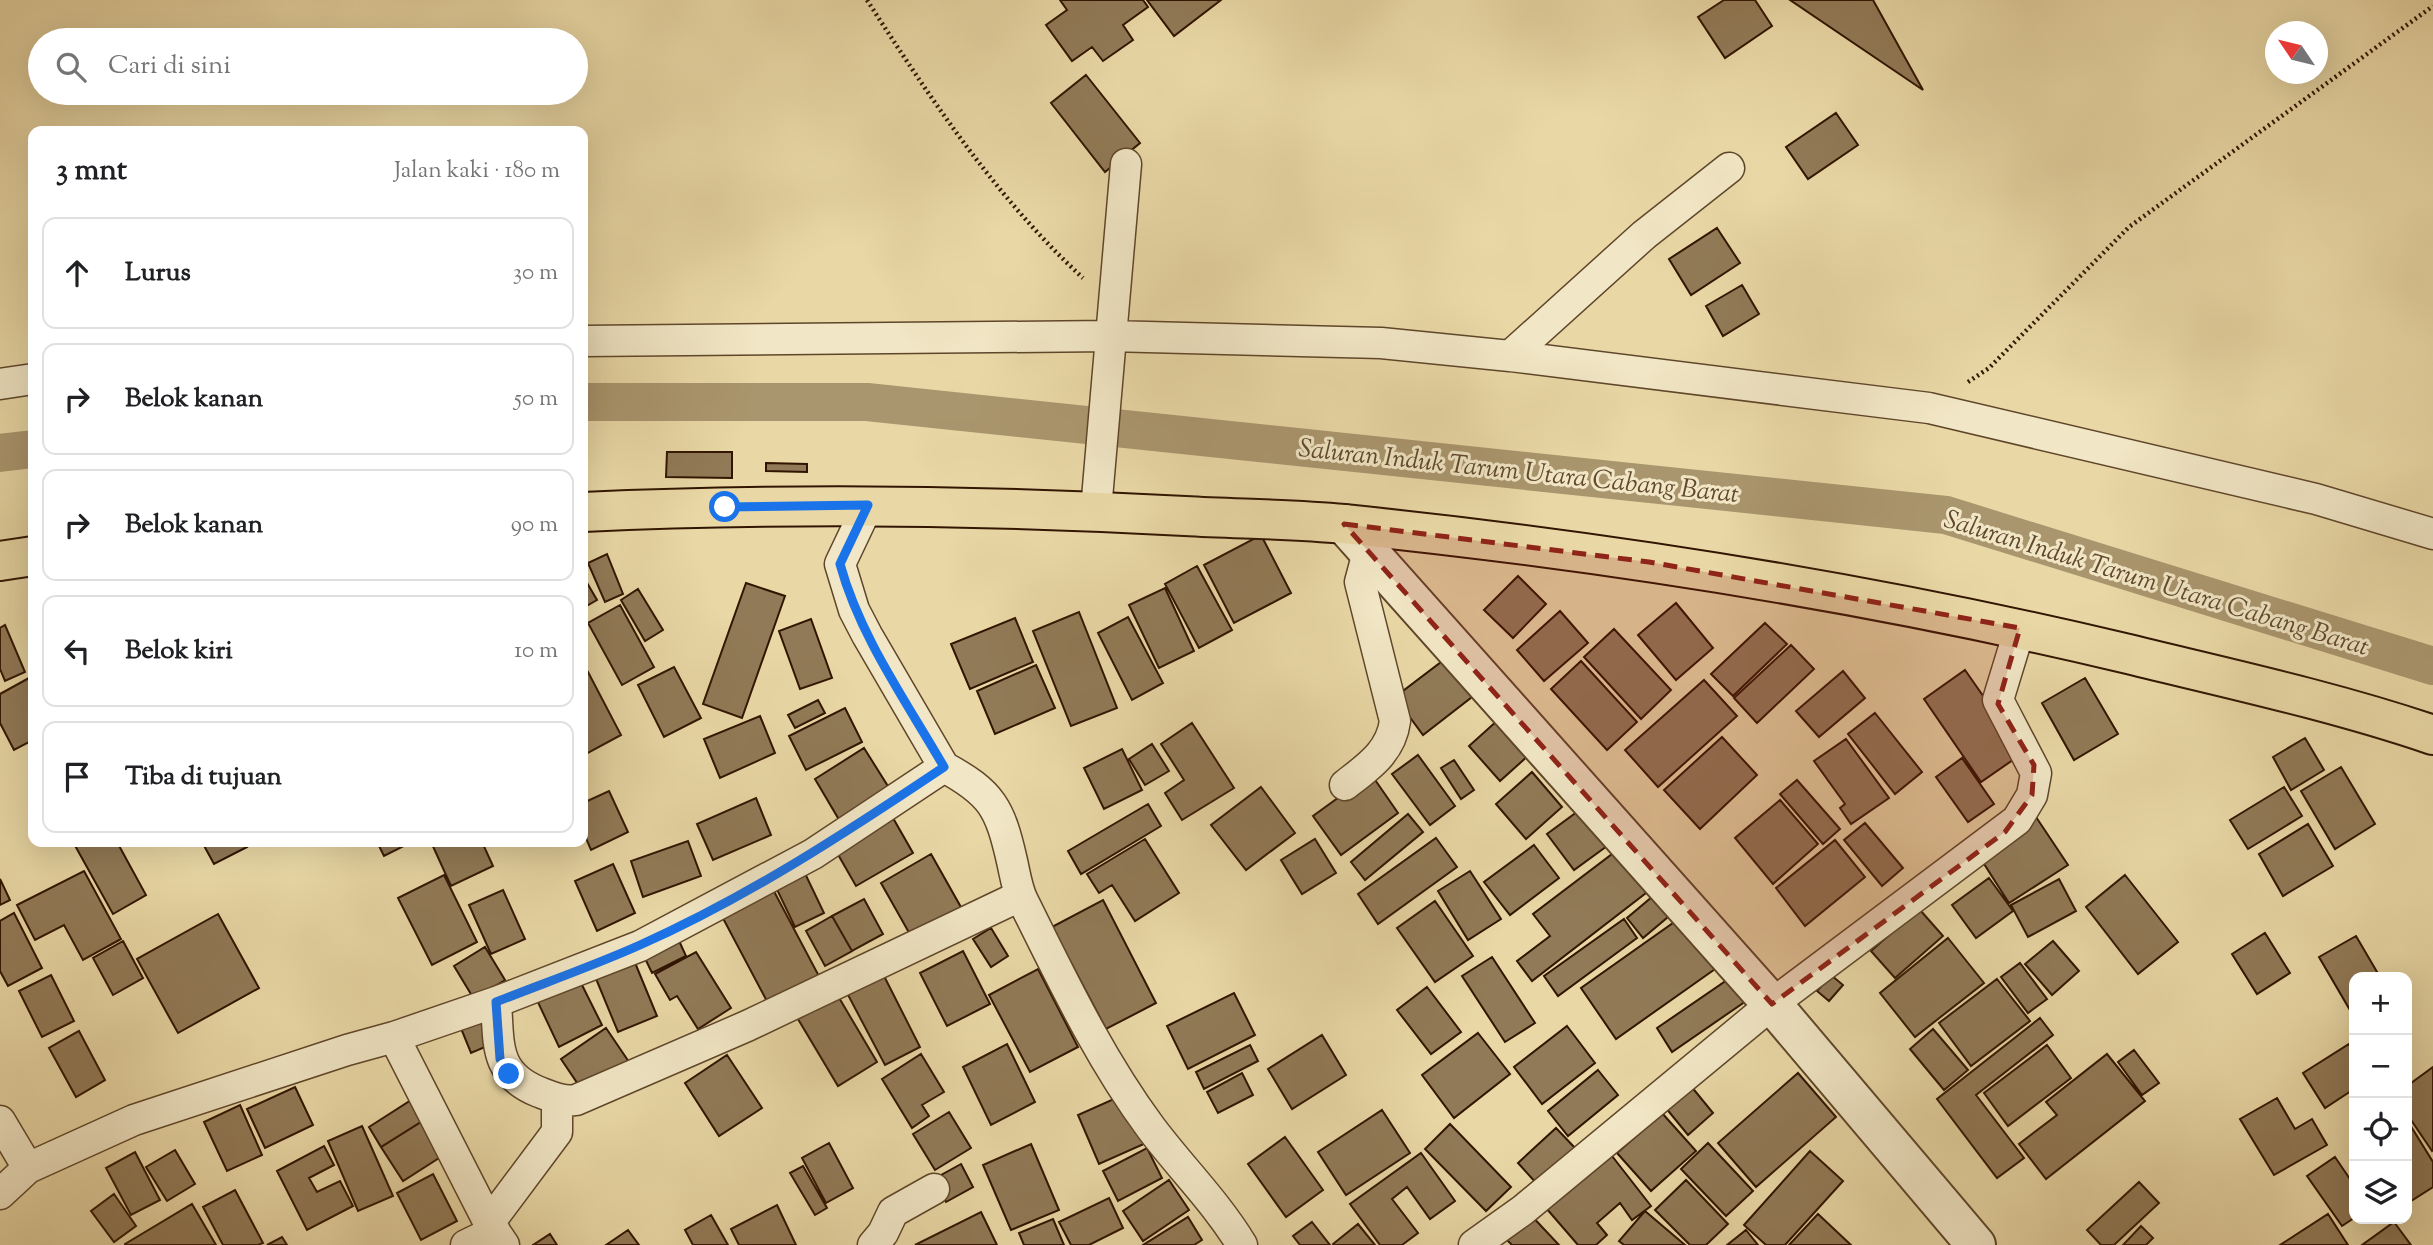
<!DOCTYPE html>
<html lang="id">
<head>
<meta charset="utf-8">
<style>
  :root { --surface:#fff; --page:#f2f2f2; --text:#202124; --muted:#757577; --line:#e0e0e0 }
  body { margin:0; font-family:"Sorts Mill Goudy",serif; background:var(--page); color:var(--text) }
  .controls { position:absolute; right:21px; bottom:21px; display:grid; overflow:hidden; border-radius:14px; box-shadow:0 7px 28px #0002 }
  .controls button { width:63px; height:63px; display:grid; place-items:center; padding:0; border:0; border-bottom:2px solid var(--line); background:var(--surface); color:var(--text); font:35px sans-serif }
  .compass { position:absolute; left:2265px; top:21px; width:63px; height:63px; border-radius:50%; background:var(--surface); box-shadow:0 7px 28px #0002; rotate:305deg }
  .stop { position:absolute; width:21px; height:21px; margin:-16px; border:5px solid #1a73e8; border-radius:50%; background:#fff }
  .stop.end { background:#1a73e8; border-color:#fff; box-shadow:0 2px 7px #0008 }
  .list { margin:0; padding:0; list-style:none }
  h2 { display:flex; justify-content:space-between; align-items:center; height:91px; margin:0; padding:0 28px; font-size:30px }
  h2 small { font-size:23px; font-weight:400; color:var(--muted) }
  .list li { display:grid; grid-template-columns:46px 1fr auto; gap:21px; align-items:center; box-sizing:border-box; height:112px; margin:0 14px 14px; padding:0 14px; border:2px solid var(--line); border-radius:14px }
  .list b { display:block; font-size:26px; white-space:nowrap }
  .list em { font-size:23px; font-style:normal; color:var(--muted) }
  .icon { flex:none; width:38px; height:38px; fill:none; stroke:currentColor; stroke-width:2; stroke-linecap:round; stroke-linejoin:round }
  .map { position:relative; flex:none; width:2433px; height:1245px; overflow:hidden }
  .search { position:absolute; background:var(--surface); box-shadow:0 7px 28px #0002; left:28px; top:28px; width:560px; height:77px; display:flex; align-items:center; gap:18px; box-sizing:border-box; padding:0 24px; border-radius:38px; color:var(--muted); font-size:26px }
  .panel { position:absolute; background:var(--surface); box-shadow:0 7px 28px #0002; left:28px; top:126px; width:560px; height:721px; border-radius:14px }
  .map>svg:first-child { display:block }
</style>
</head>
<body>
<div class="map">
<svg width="2433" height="1245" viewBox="0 0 2433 1245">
  <rect width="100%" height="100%" fill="#e9d8a6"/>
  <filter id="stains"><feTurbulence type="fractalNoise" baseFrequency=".00286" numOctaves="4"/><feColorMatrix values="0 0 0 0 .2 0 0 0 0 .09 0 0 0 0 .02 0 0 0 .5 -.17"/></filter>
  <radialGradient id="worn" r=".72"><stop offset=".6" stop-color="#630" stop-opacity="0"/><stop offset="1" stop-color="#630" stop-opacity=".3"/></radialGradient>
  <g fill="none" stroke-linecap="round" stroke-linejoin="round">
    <path stroke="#aa966e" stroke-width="38" d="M583,402H867L1946,515L2433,666
      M0,453L33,449"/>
  </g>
  <path fill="#917a57" stroke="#311501" stroke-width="2" d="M1060,0H1143L1148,7L1123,25L1133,40L1103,61L1092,47L1072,61L1046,25L1067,10Z
    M1147,0H1221L1174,36Z
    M1724,0H1755L1772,26L1725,58L1698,17Z
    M1790,0H1873L1923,90Z
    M1086,75L1140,143L1105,172L1051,103Z
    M1836,113L1858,145L1808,179L1786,147Z
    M1717,228L1740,263L1691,295L1669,259Z
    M1742,285L1759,314L1723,336L1706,306Z
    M667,452H732V478L666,477Z
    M766,463L807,464V472L766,471Z
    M1261,535L1291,593L1234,623L1204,565Z
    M607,554L623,594L605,602L588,563Z
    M1197,566L1232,630L1199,648L1165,584Z
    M583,576L597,600L583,608Z
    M1518,576L1546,604L1513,638L1484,610Z
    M746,583L785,596L742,718L703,704Z
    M1165,588L1194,651L1159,668L1129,605Z
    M638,589L663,630L645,641L621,600Z
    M1676,603L1713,648L1676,680L1638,635Z
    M620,605L654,667L622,685L588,623Z
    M1560,611L1588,643L1544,681L1517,650Z
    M1079,612L1117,708L1071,726L1033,631Z
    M1128,617L1163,683L1132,700L1098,633Z
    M1015,618L1033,662L970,689L951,644Z
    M811,619L832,678L800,689L779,631Z
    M1765,623L1787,644L1733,696L1711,674Z
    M5,625L25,672L5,681L0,669V628Z
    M1614,629L1671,690L1641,719L1584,657Z
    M1791,645L1814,669L1757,723L1734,698Z
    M1453,653L1481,690L1423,735L1395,697Z
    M1581,661L1637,722L1607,750L1551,689Z
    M1036,665L1055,708L995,734L977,691Z
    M674,667L701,718L664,737L638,685Z
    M1965,670L2023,753L1981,782L1924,699Z
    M1843,671L1865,698L1819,737L1796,711Z
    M588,672L621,735L586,754L583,748V675Z
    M29,678L33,686V740L14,750L0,723V694Z
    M2085,678L2118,734L2074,760L2042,703Z
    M1704,680L1737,716L1658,787L1625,750Z
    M818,700L825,713L795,728L788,715Z
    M845,708L862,742L806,770L789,736Z
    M1508,711L1539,746L1500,781L1469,746Z
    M1875,713L1922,772L1895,794L1848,734Z
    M760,716L775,753L720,778L704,739Z
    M1192,723L1234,788L1182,820L1165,793L1184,780L1161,744Z
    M1722,737L1757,775L1700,829L1664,790Z
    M2305,738L2324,770L2291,790L2273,757Z
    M1846,739L1889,798L1851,824L1840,808L1845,804L1814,761Z
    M1152,744L1169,771L1145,785L1129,759Z
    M864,748L891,791L841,823L815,779Z
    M1122,749L1142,790L1104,809L1084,768Z
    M1418,755L1455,806L1430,825L1392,774Z
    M1962,758L1994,804L1968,822L1936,777Z
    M1454,760L1474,790L1461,799L1441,768Z
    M2341,767L2375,824L2335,849L2301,791Z
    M1532,772L1562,807L1526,839L1496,804Z
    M1371,774L1398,813L1341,855L1313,816Z
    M1797,780L1840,829L1823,844L1780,794Z
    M1261,787L1295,833L1246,870L1211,825Z
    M2284,787L2302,816L2248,849L2230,820Z
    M609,791L628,832L591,850L583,831V803Z
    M756,798L771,835L713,860L697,824Z
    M1780,800L1818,844L1773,884L1735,838Z
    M1148,804L1161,826L1081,874L1068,851Z
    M1581,809L1607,846L1574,870L1547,834Z
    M889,811L913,853L856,886L832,844Z
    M1408,814L1423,832L1365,880L1351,862Z
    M2036,817L2068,865L2009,903L1979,856Z
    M1865,823L1903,868L1882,886L1844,840Z
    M2308,824L2333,866L2283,896L2259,854Z
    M1436,838L1457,867L1378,924L1358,894Z
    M1145,839L1179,893L1135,921L1112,885L1099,893L1087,874Z
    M1315,839L1336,873L1302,894L1281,860Z
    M1835,840L1865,877L1805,926L1776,888Z
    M688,841L701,876L643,897L631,861Z
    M73,842H117L146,895L113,914Z
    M202,842H244L247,847L214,864Z
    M377,842H410V843L384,856Z
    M431,842H482L493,866L451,886Z
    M1534,845L1559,878L1510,915L1484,882Z
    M1624,845L1655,886L1532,981L1517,961L1550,936L1533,914Z
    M931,854L962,909L912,938L881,883Z
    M800,863L824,913L795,927L771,877Z
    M613,864L635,913L597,931L575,881Z
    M84,871L121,939L83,960L64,925L35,940L17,905Z
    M1470,871L1501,919L1468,940L1438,891Z
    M444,875L477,942L432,965L398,898Z
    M2125,875L2178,942L2138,974L2086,907Z
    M1989,878L2013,911L1976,938L1952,905Z
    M0,879L10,900L0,905Z
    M2059,879L2076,911L2028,937L2011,905Z
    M768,880L821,980L770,1007L717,907Z
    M1665,886L1681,906L1643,938L1627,918Z
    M503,890L525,939L491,954L469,905Z
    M864,899L883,934L852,951L832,916Z
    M1103,900L1156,1003L1106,1029L1052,927Z
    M1435,901L1473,956L1435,982L1397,928Z
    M1913,902L1943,936L1895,978L1871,951L1903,923Z
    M1690,911L1725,962L1616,1039L1581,988Z
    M14,913L42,968L8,986L0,971V921Z
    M218,914L259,988L178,1033L137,959Z
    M832,916L852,951L825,966L806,931Z
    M1624,919L1637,938L1558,996L1544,976Z
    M991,928L1008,956L991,967L973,939Z
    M675,932L686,956L652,973L640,948Z
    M2265,933L2290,973L2257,994L2232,954Z
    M2356,936L2380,977H2354V1017L2319,957Z
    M1948,938L1984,983L1915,1037L1880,993Z
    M123,941L143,978L113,995L93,958Z
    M2053,941L2079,971L2052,995L2025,964Z
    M485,947L505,980L474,999L454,966Z
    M963,951L990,1004L947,1026L920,973Z
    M696,952L731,1008L698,1029L677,996L670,1000L655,974Z
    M631,953L657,1016L618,1032L592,969Z
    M1492,957L1535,1023L1505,1042L1462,976Z
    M2020,963L2047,999L2028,1013L2001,977Z
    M1038,969L1078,1047L1030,1072L989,995Z
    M883,974L920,1047L885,1065L847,993Z
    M51,975L74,1021L42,1037L19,991Z
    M1831,975L1843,985L1829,1001L1817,991Z
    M1733,976L1749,999L1672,1052L1657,1028Z
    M578,977L602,1025L559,1047L536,998Z
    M1997,979L2030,1021L1971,1066L1939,1023Z
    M1427,987L1461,1032L1431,1054L1397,1010Z
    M1234,993L1255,1035L1188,1069L1167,1026Z
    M838,996L877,1062L838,1086L798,1019Z
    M478,1012L492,1044L471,1053L458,1021Z
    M2040,1018L2053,1035L1976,1095L2024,1158L1997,1178L1937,1099Z
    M1567,1026L1595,1063L1542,1104L1514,1067Z
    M606,1028L629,1062L584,1093L561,1059Z
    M1933,1029L1968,1070L1944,1090L1910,1049Z
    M79,1031L105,1080L76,1097L49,1048Z
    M1478,1033L1510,1074L1454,1118L1422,1075Z
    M1322,1035L1346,1075L1292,1109L1268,1069Z
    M1007,1044L1035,1102L991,1125L963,1067Z
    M2349,1044L2354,1053V1089L2325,1108L2303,1073Z
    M1250,1045L1258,1061L1204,1089L1196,1072Z
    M2047,1045L2071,1078L2008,1126L1984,1093Z
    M2134,1050L2159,1083L2142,1095L2118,1062Z
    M921,1054L944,1092L922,1105L929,1116L912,1128L882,1079Z
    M2107,1054L2145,1101L2046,1179L2019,1144L2057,1115L2046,1102Z
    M727,1055L762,1108L719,1136L685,1083Z
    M2433,1067V1150L2432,1151L2407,1114V1086Z
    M1598,1070L1618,1095L1568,1136L1548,1111Z
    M1242,1073L1253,1095L1218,1113L1207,1092Z
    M1798,1073L1836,1117L1756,1187L1718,1143Z
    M1686,1080L1713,1113L1688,1135L1661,1102Z
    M295,1087L313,1125L265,1148L247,1109Z
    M1125,1094L1146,1143L1099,1164L1078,1115Z
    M416,1097L429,1117L381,1147L369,1127Z
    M2277,1098L2295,1129L2312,1119L2327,1145L2274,1175L2240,1119Z
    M240,1105L262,1155L227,1171L204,1122Z
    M1382,1110L1410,1153L1346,1195L1318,1152Z
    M949,1112L971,1148L935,1170L913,1134Z
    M1662,1113L1696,1151L1651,1191L1617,1153Z
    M429,1117L450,1151L403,1181L381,1147Z
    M2407,1120L2433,1162V1187L2411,1201L2407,1193Z
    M1450,1124L1511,1187L1486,1211L1425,1149Z
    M362,1126L393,1196L358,1211L328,1141Z
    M1556,1128L1576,1149L1537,1184L1518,1163Z
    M1285,1137L1323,1190L1286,1217L1248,1164Z
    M829,1143L853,1188L826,1203L802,1158Z
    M1708,1143L1753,1191L1726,1216L1681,1169Z
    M1031,1144L1059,1210L1011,1230L983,1165Z
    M324,1146L334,1165L309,1178L317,1192L340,1181L353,1206L307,1230L277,1171Z
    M1605,1147L1651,1206L1632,1220L1620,1203L1597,1223L1607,1235L1596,1245H1578L1540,1201Z
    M1147,1148L1162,1178L1118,1201L1103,1171Z
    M175,1150L195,1184L167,1201L146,1167Z
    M1810,1151L1843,1181L1785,1245H1766L1744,1225Z
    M135,1152L160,1200L131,1215L106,1168Z
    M1421,1153L1455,1201L1430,1219L1407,1187L1392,1199L1418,1233L1402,1245H1380L1350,1204Z
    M2335,1157L2354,1185V1218L2342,1226L2307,1176Z
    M961,1164L973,1187L946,1202L934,1179Z
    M803,1166L827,1208L815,1215L790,1173Z
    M433,1174L457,1221L421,1240L397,1193Z
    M1169,1180L1189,1210L1143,1241L1123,1211Z
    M1686,1180L1728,1224L1706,1245H1690L1655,1210Z
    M2139,1182L2159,1203L2114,1245H2101L2087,1230Z
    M235,1190L263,1243L258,1245H223L203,1207Z
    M114,1194L136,1226L114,1242L91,1211Z
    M1109,1198L1123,1228L1089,1245H1071L1059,1222Z
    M192,1204L216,1245H125V1244Z
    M777,1205L796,1245H739L731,1229Z
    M1645,1211L1685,1245H1624L1619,1241Z
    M981,1212L997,1245H915Z
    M1528,1212L1559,1245H1512L1503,1236Z
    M1818,1214L1851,1245H1789Z
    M2328,1214L2348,1245H2280Z
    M711,1215L728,1245H693L685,1230Z
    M1188,1217L1202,1240L1194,1245H1143Z
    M1053,1219L1064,1245H1024L1019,1233Z
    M1312,1222L1330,1245H1300L1293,1236Z
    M2394,1222L2411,1245H2362Z
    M1358,1224L1375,1245H1334L1333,1244Z
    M2141,1226L2153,1238L2146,1245H2123Z
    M628,1230L639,1245H606Z
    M1746,1230L1758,1245H1727Z
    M550,1234L557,1245H533Z
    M282,1237L287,1245H267Z"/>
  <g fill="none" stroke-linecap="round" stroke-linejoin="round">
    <defs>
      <path id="minor" d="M583,341L1109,336L1381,343L1510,356L1929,408L2316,499L2433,534
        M1510,356L1644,235L1729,168
        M0,384L33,379
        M868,505L840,564L854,610L867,635L944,767C992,793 1000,808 1012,861C1015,874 1017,889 1023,901C1062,979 1099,1058 1151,1128C1181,1168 1216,1202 1242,1245
        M1096,510L1126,164
        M1345,785C1368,767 1391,752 1395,721L1360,582L1368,552
        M496,1002C499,1044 494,1074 539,1092C552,1097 563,1102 576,1100L747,1026L1020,896
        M394,1037L489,1223L504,1245
        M0,1121L28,1168
        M0,1194L28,1168L134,1120L347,1050L394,1037L496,1002L640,946L813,854L944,767
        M489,1223L557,1132V1099
        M466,1245L495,1231
        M873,1245L883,1233L893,1212L934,1189
        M1474,1245L1523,1210L1772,1004L2017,820L2032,795L2036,773L1998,700L2020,628"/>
      <path id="tertiary" d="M1344,524L1772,1004L1976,1245"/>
      <path id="primary" d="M583,512C784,503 984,505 1185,516C1238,519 1291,519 1344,524C1606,551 1867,592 2124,653C2226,678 2333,701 2433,735
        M0,561L33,556"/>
    </defs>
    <use href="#minor" stroke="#5f462a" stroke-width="33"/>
    <use href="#tertiary" stroke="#5f462a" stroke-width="42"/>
    <use href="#primary" stroke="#311501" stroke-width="42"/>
    <path stroke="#311501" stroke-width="4.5" stroke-dasharray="2 3.5" stroke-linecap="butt" d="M867,0C930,98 997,199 1083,278
      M1968,382L1989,368L2129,227L2433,6"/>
    <use href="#minor" stroke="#f1e6c5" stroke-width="30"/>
    <use href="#tertiary" stroke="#f1e6c5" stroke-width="38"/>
    <use href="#primary" stroke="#e9d8a6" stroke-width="38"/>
  </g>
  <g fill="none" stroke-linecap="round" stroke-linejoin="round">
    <path stroke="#1a73e8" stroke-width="9" d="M509,1074L500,1059L496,1002C544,983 593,966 640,945C748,897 847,832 944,767C906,701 860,637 840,564L868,505L725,507"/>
  </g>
  <path fill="#8f2418" fill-opacity="0.2" stroke="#8f2418" stroke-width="5" stroke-dasharray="14 9" stroke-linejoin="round" d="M1344,524L1649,562L2020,628L1998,704L2034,765L2032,795L2005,832L1772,1004Z"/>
  <g text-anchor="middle" stroke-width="6" stroke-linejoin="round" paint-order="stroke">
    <g font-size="26" font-style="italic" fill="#61492d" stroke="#f1e6c5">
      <text transform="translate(1519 470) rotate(6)" y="9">Saluran Induk Tarum Utara Cabang Barat</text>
      <text transform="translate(2157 582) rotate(17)" y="9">Saluran Induk Tarum Utara Cabang Barat</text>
    </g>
  </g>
  <rect width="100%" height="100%" filter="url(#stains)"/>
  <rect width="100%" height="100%" fill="url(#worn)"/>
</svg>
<div class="controls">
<button>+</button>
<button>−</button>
<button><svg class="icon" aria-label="locate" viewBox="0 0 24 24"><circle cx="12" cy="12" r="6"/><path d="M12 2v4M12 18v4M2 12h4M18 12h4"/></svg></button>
<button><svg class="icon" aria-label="layers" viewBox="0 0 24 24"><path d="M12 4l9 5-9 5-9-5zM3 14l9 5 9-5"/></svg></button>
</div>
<svg class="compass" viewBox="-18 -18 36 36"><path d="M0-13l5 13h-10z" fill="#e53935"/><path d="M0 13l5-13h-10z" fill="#757577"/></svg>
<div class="stop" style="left:725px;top:507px"></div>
<div class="stop end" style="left:509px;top:1074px"></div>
<div class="search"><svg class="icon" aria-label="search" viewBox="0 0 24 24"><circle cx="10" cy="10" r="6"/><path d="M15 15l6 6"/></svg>Cari di sini</div>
<section class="panel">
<h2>3 mnt<small>Jalan kaki · 180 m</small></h2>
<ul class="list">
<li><svg class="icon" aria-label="ahead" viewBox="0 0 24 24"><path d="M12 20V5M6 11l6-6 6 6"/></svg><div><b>Lurus</b></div><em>30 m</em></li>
<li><svg class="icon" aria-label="right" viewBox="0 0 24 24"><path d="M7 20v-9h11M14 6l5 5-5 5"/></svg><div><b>Belok kanan</b></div><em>50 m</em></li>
<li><svg class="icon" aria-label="right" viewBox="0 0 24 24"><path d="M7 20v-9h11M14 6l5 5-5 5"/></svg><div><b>Belok kanan</b></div><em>90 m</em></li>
<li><svg class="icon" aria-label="left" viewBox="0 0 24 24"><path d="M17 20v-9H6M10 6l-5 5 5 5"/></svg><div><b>Belok kiri</b></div><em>10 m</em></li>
<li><svg class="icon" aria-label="arrive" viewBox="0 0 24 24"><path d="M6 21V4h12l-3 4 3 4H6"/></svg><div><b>Tiba di tujuan</b></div></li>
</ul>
</section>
</div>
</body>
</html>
